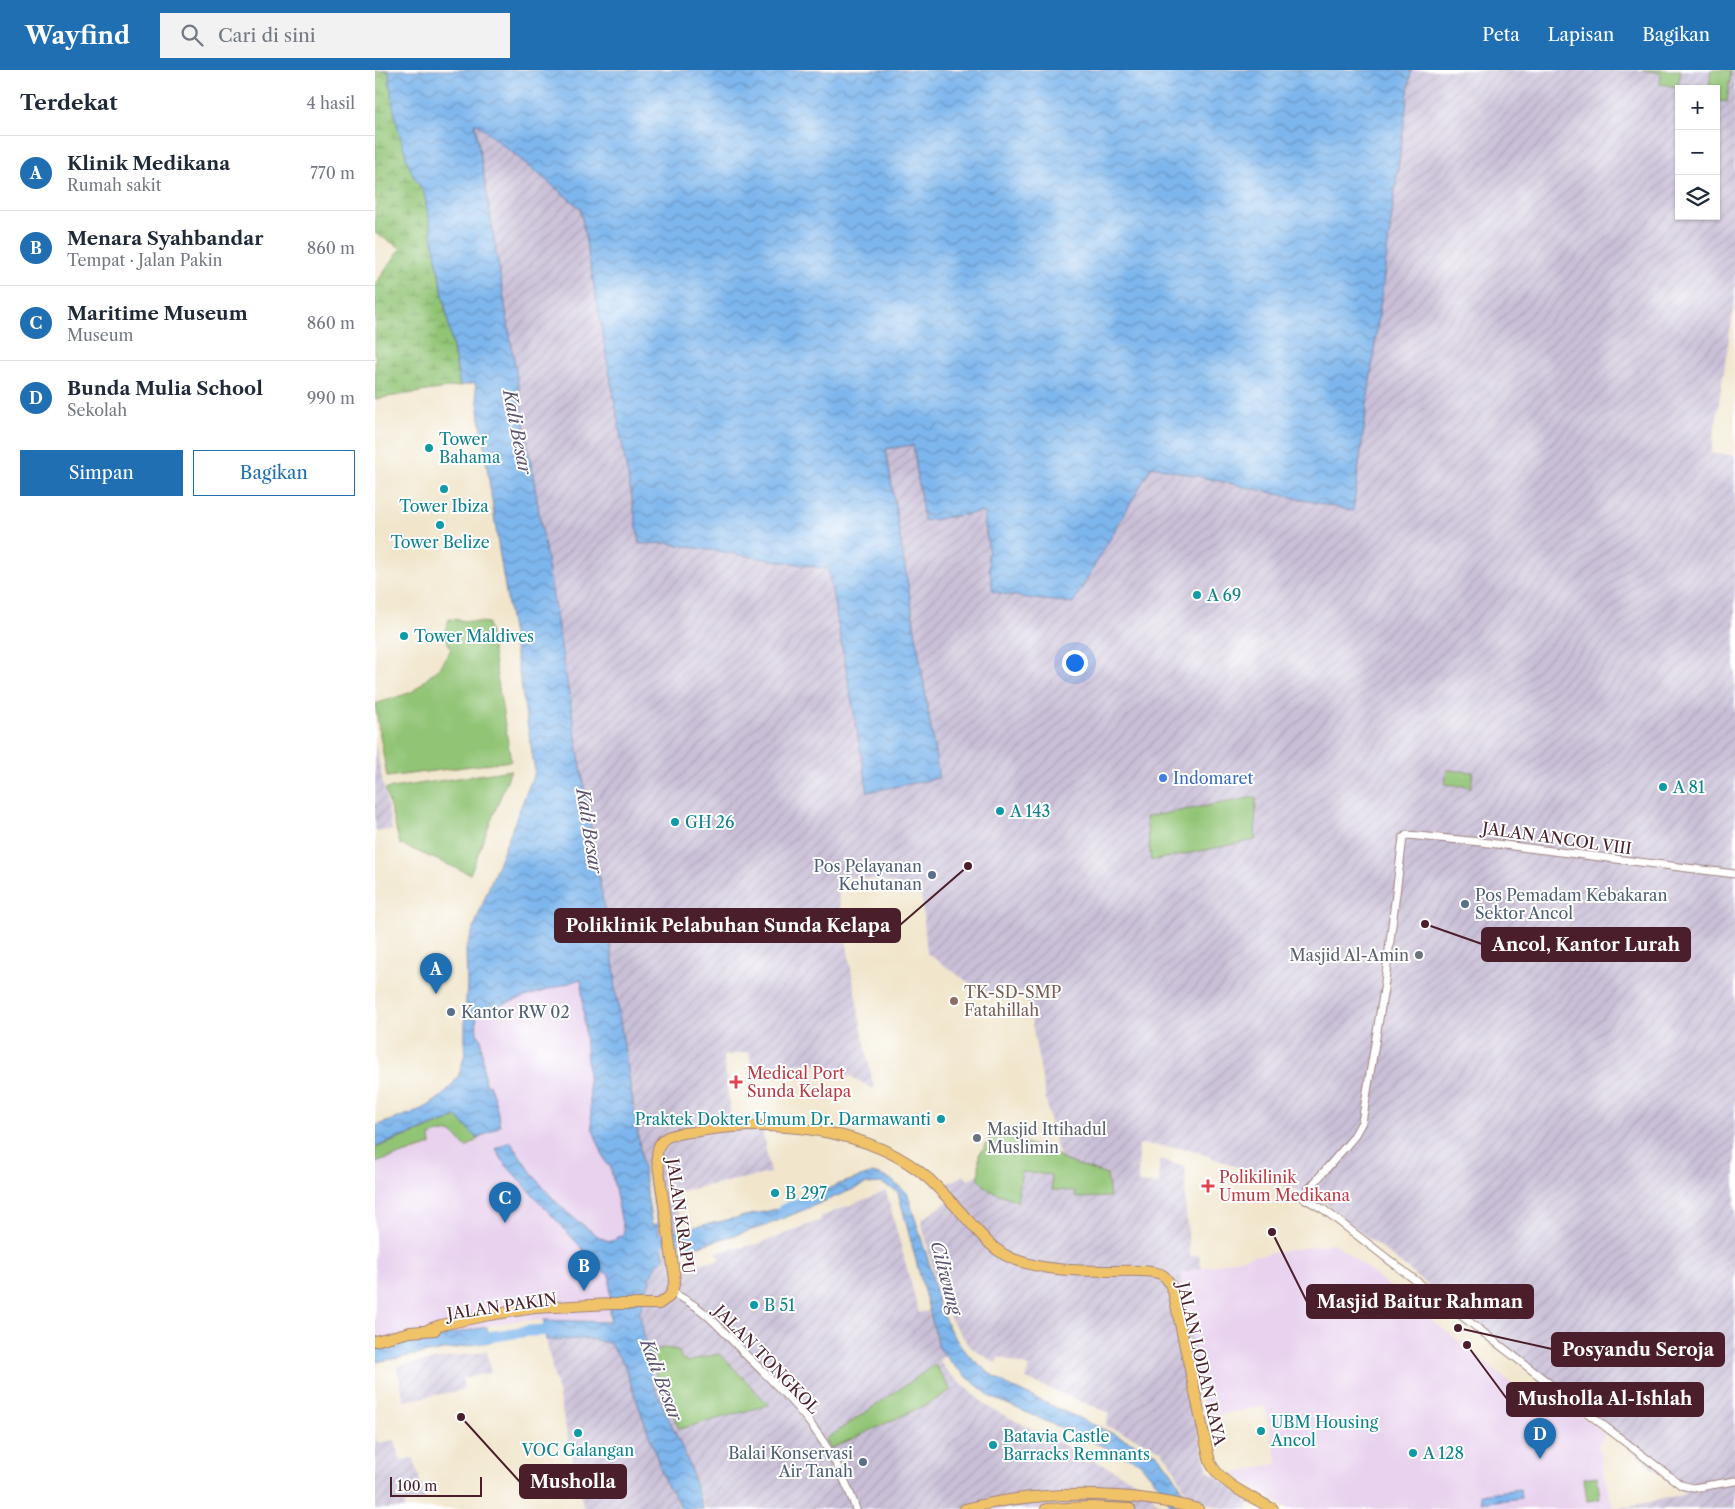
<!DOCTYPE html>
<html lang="id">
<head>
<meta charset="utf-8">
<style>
  :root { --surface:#fff; --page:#f2f2f3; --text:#1f2937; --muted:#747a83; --line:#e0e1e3; --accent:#1f6fb2 }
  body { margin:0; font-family:"Libre Caslon Text",serif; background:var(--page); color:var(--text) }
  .controls { position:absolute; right:15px; top:15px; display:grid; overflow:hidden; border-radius:0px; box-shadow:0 1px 4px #0004 }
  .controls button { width:45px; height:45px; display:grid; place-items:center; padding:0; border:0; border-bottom:1px solid var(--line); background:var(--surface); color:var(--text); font:25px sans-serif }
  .scale { position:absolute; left:15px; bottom:12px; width:92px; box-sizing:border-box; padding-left:5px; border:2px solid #4a1f2b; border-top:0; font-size:14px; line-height:18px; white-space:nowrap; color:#4a1f2b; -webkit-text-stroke:4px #fff; paint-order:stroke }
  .you { position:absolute; left:699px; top:592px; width:18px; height:18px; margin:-12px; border:4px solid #fff; border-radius:50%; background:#1a73e8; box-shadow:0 0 0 8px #1a73e833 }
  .badge { display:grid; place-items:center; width:32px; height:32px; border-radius:50%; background:var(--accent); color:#fff; font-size:16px; font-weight:700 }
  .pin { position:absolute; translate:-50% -41px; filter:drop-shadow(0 1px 2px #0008) }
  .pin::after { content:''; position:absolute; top:26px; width:18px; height:15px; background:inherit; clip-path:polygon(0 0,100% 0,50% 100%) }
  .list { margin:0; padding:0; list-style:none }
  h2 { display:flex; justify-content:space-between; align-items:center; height:65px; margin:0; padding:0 20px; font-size:21px }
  h2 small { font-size:16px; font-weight:400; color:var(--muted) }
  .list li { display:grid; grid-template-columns:32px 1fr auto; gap:15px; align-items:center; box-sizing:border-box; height:75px; padding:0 20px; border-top:1px solid var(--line) }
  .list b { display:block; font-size:19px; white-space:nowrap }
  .list p { margin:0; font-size:16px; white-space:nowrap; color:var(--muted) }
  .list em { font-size:16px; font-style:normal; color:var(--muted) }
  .actions { display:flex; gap:10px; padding:15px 20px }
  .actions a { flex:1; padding:11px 0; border:1px solid var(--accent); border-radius:0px; text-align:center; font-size:18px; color:var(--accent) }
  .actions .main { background:var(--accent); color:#fff }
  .icon { flex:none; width:28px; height:28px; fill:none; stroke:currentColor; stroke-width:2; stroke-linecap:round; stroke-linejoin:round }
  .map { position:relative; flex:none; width:1360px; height:1439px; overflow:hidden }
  header { display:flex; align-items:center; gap:30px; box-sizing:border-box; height:70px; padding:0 25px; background:var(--accent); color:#fff }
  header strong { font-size:24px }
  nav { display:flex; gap:28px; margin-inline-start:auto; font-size:18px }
  .search { width:350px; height:45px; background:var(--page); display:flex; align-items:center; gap:12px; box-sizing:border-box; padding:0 18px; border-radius:0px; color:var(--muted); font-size:19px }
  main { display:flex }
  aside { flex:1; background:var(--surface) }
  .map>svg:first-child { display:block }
</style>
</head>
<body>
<header>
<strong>Wayfind</strong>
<div class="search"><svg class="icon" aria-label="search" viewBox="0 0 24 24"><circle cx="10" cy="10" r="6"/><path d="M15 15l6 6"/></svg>Cari di sini</div>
<nav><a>Peta</a><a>Lapisan</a><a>Bagikan</a></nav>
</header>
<main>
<aside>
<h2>Terdekat<small>4 hasil</small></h2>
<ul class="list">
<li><span class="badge">A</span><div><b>Klinik Medikana</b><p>Rumah sakit</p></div><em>770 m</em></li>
<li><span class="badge">B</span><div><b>Menara Syahbandar</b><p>Tempat · Jalan Pakin</p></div><em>860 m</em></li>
<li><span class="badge">C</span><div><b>Maritime Museum</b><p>Museum</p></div><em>860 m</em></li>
<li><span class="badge">D</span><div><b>Bunda Mulia School</b><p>Sekolah</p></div><em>990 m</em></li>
</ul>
<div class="actions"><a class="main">Simpan</a><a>Bagikan</a></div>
</aside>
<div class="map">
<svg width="1360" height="1439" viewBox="0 0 1360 1439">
  <defs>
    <pattern id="industrial-furrows" width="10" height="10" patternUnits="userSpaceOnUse" patternTransform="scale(1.25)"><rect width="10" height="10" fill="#c9bfd7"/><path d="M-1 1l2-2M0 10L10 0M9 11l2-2" fill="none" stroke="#aea4b9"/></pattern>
    <pattern id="wetland-marsh" width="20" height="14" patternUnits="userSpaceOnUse" patternTransform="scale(1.25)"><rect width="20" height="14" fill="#91c475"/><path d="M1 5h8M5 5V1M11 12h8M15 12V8" fill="none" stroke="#789f60"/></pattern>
    <pattern id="water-waves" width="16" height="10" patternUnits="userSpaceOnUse" patternTransform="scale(1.25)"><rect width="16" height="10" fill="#7db6ed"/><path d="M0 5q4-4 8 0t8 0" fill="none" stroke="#6893c0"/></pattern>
  </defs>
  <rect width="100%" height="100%" fill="#fff"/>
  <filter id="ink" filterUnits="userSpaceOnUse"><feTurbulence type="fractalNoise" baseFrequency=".02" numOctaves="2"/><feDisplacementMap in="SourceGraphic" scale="10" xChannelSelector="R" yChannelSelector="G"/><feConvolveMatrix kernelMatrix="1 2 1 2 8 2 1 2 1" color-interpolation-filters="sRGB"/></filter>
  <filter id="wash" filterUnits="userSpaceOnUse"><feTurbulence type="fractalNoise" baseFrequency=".0096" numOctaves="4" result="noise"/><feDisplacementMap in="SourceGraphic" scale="20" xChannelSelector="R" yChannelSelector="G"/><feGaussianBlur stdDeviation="1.12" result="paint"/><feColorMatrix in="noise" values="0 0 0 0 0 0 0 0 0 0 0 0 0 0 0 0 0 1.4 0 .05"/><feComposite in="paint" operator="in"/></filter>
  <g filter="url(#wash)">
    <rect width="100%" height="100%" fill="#f1e6cc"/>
    <path fill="#e8d2ee" d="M206,909L217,1058L232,1095H235L249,1163L238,1171H230L194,1145L162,1112L135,1071L122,1079L129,1093L214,1186L216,1195L235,1204L236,1219L233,1251L145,1250L0,1277V1077L82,1046L103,1069L110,1016L100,940H110Z
      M960,1173L1160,1332L1170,1318L1230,1364L1223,1375L1228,1402L1239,1439H914L857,1404L903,1393L889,1336L831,1348L804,1203L877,1186Z"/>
    <path fill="url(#industrial-furrows)" fill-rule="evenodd" d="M1036,0H1360V231L1336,383L1360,386V1439H1243L1310,1424L1175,1312L942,1127L814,1079L764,1074L763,1113L784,1114V1090L811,1097L810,1132L815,1186L824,1185L827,1198L805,1203L822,1294L821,1350L833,1401L875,1431L872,1439H851L814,1428L798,1396L786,1380L749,1363L731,1356L734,1343L651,1309L654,1297L624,1287L620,1293L594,1276L575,1248L558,1199L546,1150L580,1127L571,1114L589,1105L593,1110L604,1104V1110L642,1130L647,1102L677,1105H732L686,1089L676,1057L651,922H607L552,883L546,823L506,810L460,806L483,939L499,1019L469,1003L438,993L377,997L374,982L348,986L356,1047L385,1046L395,1103L301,1122L310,1196L344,1190L342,1182L383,1174L446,1150L445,1147L511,1121L544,1243L553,1241L564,1278L570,1285L564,1290L572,1301L613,1337L760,1411L776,1422L784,1439H330L313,1391L277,1312L272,1284L266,1243L278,1200L289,1188L263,1066L239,910L241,909L100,51L205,138L265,473H291L453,499L493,722L564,708L511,379L538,374L608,442L614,484H612L698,532L777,396L978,441ZM1304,19H1341V146H1304Z
      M0,673L17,760L0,761Z
      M215,1269L234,1273L249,1293L290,1411L305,1439H209L171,1270Z
      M112,1281L116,1303L87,1308L89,1320L29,1331L22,1296Z
      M0,1362L2,1373L20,1370L25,1390L39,1388L50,1429L29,1434L30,1439H0Z"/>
    <path fill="#91c475" stroke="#6e7250" d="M1268,0H1306L1303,17L1285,14L1286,3Z
      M1336,0H1356L1352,32L1341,30V19H1334Z
      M74,549L113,553L136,691L12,707L0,634L37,622L66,596L76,579L69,564Z
      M136,700L95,804L25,774L10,719Z
      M1072,700L1098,702L1096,717L1070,714Z
      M881,727L880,770L776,791L771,747Z
      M82,1047L103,1069L91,1078C76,1061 78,1058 55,1066L56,1075L0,1093V1078Z
      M619,1061L685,1086L686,1089L732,1105L735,1127L701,1128L700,1121L677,1120L676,1105L647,1102L642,1131L614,1120L604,1110V1085Z
      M290,1278L303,1280L307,1289L313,1292L324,1288L345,1284L394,1335L304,1359L274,1287L275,1282Z
      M560,1295L576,1320L557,1332L455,1379L451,1369Z
      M1222,1406L1225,1429L1212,1431L1209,1408Z"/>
    <path fill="url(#wetland-marsh)" stroke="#6e7250" d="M0,1H14L15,15L38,106L45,114L49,123L85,316L0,329V215L26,178L0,163Z"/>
    <path fill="url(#water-waves)" stroke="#646a8c" d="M7,0H1036L978,441L777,396L698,533L658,529L618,522L612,484L614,483L608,442L549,451L538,375L511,379L564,708L493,722L453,499L291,473L265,474L205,138L100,52L241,910L239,911L277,1155L282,1154L289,1188L278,1200L265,1243L277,1312L313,1391L328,1439H307L290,1411L249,1294L234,1273L215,1269L171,1270L169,1250L235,1252V1205L216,1195L214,1186L129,1093L121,1079L135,1071C158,1106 177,1133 212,1158C221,1164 227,1171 238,1171L249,1163L235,1095H232L217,1058L206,909L110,940H101L102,963L106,969L110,1015L114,1014C120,1028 123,1041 125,1056L103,1069L82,1047L0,1077V1056L34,1044L53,1036L67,1026L77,1015L84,1005L90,983V943L92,915L91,879L114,817L160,701L124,480L100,313L85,316L49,123C46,116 40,110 37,103C25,71 16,36 14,1Z
      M498,1103L515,1109L532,1123L555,1196L564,1237L577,1264L594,1286L614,1303L632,1315L782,1384C797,1400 808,1418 815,1439H797L789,1421L764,1392L616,1327L578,1295L564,1278L523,1122L506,1113L491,1114L390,1156L310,1180L306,1160L407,1138L424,1133L461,1115Z
      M112,1257L115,1272L0,1292V1278Z
      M1145,1419L1146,1428L1106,1433L1105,1424Z"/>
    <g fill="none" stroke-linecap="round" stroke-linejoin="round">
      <path stroke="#7db6ed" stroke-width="11" d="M408,1140L441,1126
        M275,1172L322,1162
        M99,1269L153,1261L185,1260"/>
    </g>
  </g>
  <g filter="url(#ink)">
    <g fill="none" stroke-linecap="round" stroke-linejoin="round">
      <defs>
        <path id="minor" d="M1360,804L1106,772L1032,765L1028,768L1009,919L987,1052L978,1068L927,1127L948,1139L1306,1415L1318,1418L1360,1411
          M297,1222C306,1228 315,1232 323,1238C341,1251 356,1270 372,1286C423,1335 457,1371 481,1439"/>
        <path id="highway" d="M54,1259L66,1255L114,1245L160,1238L235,1234H284L294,1227L297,1222L300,1210L282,1087C282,1062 304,1064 324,1061C397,1049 497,1057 555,1110C567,1122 580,1135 591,1148C605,1163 617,1180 636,1188C677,1205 725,1200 768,1201C787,1203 790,1202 798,1221L835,1392C846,1415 876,1426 898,1439
          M0,1271L35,1262L60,1260
          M590,1439C662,1420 751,1420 823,1439
          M671,1439L714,1437L755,1439"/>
      </defs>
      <use href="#minor" stroke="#9e827c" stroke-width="9"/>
      <use href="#highway" stroke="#9e827c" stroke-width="12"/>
      <use href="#minor" stroke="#fff" stroke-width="7"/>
      <use href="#highway" stroke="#f1c369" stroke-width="10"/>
    </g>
  </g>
  <g fill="#0f9aa8" stroke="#fff" stroke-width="2">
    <circle cx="54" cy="378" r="5"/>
    <circle cx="69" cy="419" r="5"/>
    <circle cx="65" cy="455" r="5"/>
    <circle cx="822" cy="525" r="5"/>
    <circle cx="29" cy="566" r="5"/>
    <circle cx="1288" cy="717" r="5"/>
    <circle cx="625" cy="741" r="5"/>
    <circle cx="300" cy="752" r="5"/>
    <circle cx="566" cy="1049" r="5"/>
    <circle cx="400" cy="1123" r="5"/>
    <circle cx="379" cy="1235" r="5"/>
    <circle cx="886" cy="1361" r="5"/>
    <circle cx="203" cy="1363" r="5"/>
    <circle cx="618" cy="1375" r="5"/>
    <circle cx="1038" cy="1383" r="5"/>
  </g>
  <circle fill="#3f7fe0" stroke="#fff" stroke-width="2" cx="788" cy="708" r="5"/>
  <g fill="#5c6f8a" stroke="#fff" stroke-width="2">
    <circle cx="557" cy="805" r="5"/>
    <circle cx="1090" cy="834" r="5"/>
    <circle cx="76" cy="942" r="5"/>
    <circle cx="488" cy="1392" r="5"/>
  </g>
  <g fill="#6b7280" stroke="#fff" stroke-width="2">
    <circle cx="1044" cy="885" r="5"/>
    <circle cx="602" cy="1068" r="5"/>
  </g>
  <circle fill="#8d6e63" stroke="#fff" stroke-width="2" cx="579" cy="931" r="5"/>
  <g fill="#e0444e" stroke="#fff" stroke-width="2">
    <path d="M358.5 1004.5h5v5h5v5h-5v5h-5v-5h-5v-5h5z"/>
    <path d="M830.5 1108.5h5v5h5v5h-5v5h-5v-5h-5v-5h5z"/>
  </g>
  <g text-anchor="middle" stroke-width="4" stroke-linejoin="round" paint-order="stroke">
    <g font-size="16" fill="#0d838f" stroke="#fff" text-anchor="start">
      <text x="64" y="375">Tower<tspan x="64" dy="18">Bahama</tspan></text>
      <text x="69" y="442" text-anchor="middle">Tower Ibiza</text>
      <text x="65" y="478" text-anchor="middle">Tower Belize</text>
      <text x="832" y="531">A 69</text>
      <text x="39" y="572">Tower Maldives</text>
      <text x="1298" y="723">A 81</text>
      <text x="635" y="747">A 143</text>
      <text x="310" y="758">GH 26</text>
      <text x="556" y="1055" text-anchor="end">Praktek Dokter Umum Dr. Darmawanti</text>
      <text x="410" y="1129">B 297</text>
      <text x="389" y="1241">B 51</text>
      <text x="896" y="1358">UBM Housing<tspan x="896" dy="18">Ancol</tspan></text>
      <text x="628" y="1372">Batavia Castle<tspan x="628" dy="18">Barracks Remnants</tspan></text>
      <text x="203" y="1386" text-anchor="middle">VOC Galangan</text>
      <text x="1048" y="1389">A 128</text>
    </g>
    <g font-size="16" fill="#366cbe" stroke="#fff" text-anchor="start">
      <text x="798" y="714">Indomaret</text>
    </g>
    <g font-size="16" fill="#4a1f2b" stroke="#fff">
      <text transform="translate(1182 768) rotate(8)" y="6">JALAN ANCOL VIII</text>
      <text transform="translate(306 1146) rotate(82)" y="6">JALAN KRAPU</text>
      <text transform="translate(127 1236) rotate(-8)" y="6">JALAN PAKIN</text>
      <text transform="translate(392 1289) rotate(46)" y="6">JALAN TONGKOL</text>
      <text transform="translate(827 1294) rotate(77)" y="6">JALAN LODAN RAYA</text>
    </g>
    <g font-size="16" fill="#4e5e75" stroke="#fff" text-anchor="end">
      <text x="547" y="802">Pos Pelayanan<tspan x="547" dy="18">Kehutanan</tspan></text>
      <text x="1100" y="831" text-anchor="start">Pos Pemadam Kebakaran<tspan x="1100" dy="18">Sektor Ancol</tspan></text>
      <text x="86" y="948" text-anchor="start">Kantor RW 02</text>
      <text x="478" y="1389">Balai Konservasi<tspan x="478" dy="18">Air Tanah</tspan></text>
    </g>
    <g font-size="16" fill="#5b616d" stroke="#fff" text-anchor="end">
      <text x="1034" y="891">Masjid Al-Amin</text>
      <text x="612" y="1065" text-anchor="start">Masjid Ittihadul<tspan x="612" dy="18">Muslimin</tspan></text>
    </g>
    <g font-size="16" fill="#785e54" stroke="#fff" text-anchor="start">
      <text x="589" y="928">TK-SD-SMP<tspan x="589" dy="18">Fatahillah</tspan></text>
    </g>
    <g font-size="16" fill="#be3a42" stroke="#fff" text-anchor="start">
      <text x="372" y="1009">Medical Port<tspan x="372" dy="18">Sunda Kelapa</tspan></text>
      <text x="844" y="1113">Polikilinik<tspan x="844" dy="18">Umum Medikana</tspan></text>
    </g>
    <g font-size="18" font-style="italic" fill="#5c546f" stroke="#fff">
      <text transform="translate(142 362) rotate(79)" y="6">Kali Besar</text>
      <text transform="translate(214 761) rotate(81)" y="6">Kali Besar</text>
      <text transform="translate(571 1208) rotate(75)" y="6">Ciliwung</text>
      <text transform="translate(286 1310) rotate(69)" y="6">Kali Besar</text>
    </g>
  </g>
  <path fill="none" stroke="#4a1f2b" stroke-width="2" d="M593 796L525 855M1050 854L1107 874M897 1162L932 1232M1083 1258L1177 1279M1092 1275L1132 1329M86 1347L145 1412"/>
  <g fill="#4a1f2b" stroke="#fff" stroke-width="2">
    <circle cx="593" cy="796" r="5"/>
    <circle cx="1050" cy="854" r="5"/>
    <circle cx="897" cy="1162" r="5"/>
    <circle cx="1083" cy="1258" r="5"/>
    <circle cx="1092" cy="1275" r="5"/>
    <circle cx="86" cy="1347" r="5"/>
  </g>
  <g fill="#4a1f2b" stroke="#4a1f2b" stroke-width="2">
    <rect x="180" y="839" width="345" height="33" rx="5"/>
    <rect x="1107" y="858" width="208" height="33" rx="5"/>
    <rect x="932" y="1215" width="226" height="33" rx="5"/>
    <rect x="1177" y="1263" width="172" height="33" rx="5"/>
    <rect x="1132" y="1313" width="196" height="33" rx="5"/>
    <rect x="145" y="1395" width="106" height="33" rx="5"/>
  </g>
  <g font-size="18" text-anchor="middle" font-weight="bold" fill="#fff">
    <text x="353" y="862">Poliklinik Pelabuhan Sunda Kelapa</text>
    <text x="1211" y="881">Ancol, Kantor Lurah</text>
    <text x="1045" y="1238">Masjid Baitur Rahman</text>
    <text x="1263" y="1286">Posyandu Seroja</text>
    <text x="1230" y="1335">Musholla Al-Ishlah</text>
    <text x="198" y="1418">Musholla</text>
  </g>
</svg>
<div class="controls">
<button>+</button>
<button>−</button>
<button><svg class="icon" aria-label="layers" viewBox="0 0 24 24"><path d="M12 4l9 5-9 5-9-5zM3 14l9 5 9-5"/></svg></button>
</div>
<div class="scale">100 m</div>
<div class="you"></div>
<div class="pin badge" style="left:61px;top:924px">A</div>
<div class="pin badge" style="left:209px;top:1221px">B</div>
<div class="pin badge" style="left:130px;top:1153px">C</div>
<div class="pin badge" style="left:1165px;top:1389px">D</div>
</div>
</main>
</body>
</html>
